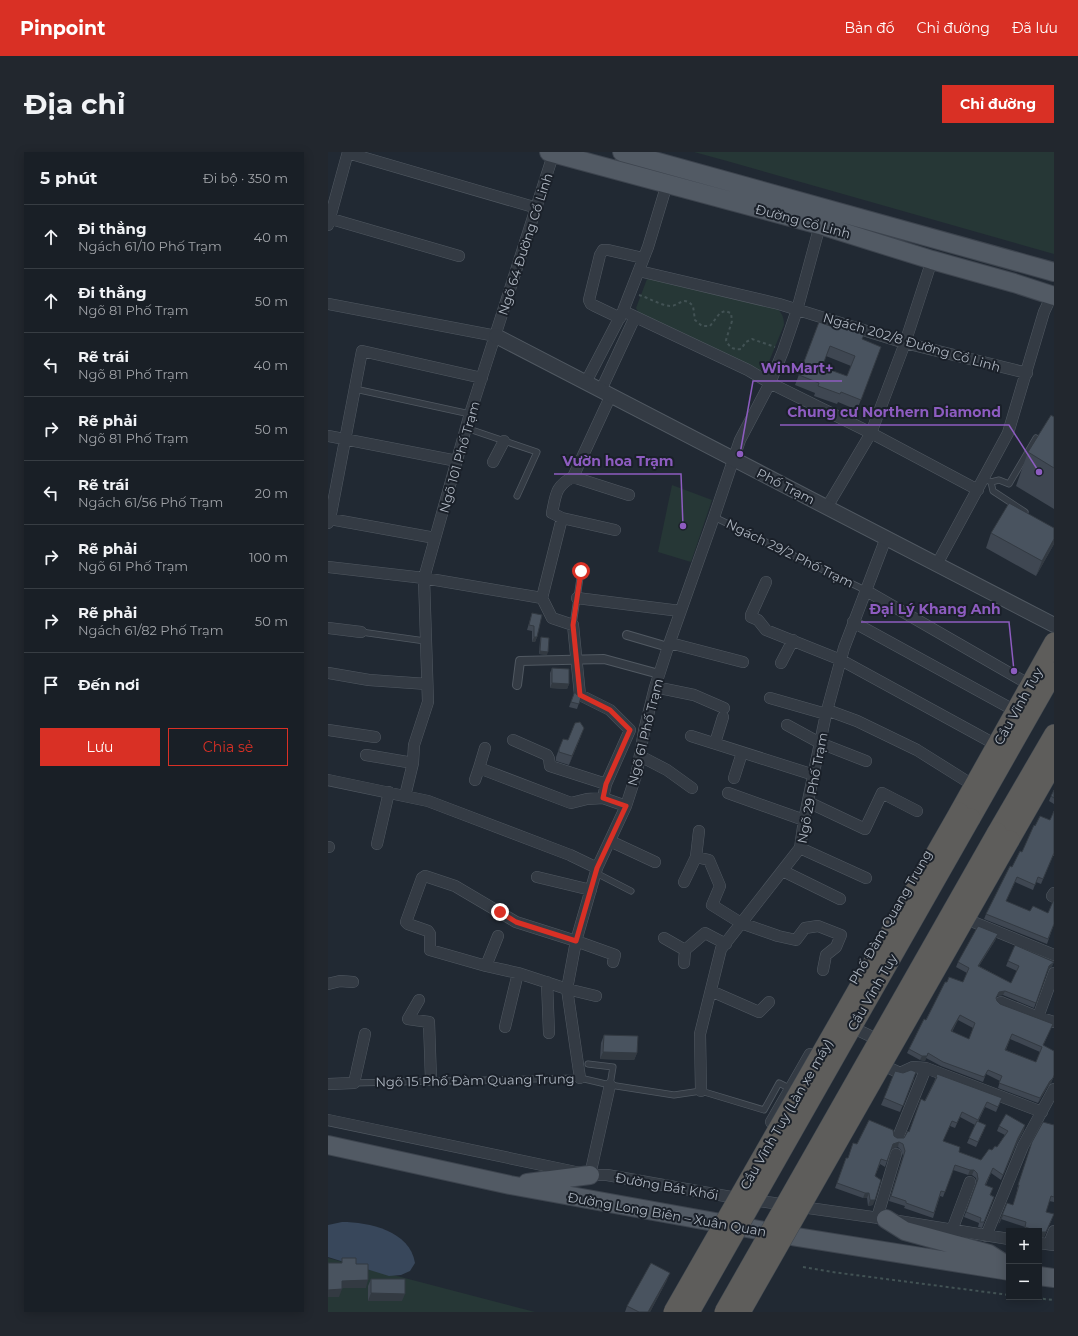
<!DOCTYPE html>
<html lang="vi">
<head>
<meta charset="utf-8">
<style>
  :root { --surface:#191f26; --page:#22272e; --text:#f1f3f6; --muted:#9fa2a7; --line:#373d43; --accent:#d93025 }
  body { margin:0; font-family:Montserrat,sans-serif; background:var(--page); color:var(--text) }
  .controls { position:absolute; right:12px; bottom:12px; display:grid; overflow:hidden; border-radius:0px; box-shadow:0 2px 10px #0003 }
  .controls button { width:36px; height:36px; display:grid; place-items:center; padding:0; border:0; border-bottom:1px solid var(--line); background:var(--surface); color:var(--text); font:20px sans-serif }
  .stop { position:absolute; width:12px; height:12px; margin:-9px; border:3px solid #d93025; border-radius:50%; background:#fff }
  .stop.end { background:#d93025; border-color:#fff; box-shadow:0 1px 4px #0008 }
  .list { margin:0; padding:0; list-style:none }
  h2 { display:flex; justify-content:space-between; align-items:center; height:52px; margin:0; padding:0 16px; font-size:17px }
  h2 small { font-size:13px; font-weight:400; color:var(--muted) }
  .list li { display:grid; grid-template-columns:26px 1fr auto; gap:12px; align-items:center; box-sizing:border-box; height:64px; padding:0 16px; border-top:1px solid var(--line) }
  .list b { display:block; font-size:15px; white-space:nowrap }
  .list p { margin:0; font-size:13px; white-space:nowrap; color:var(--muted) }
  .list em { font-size:13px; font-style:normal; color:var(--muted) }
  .actions { display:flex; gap:8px; padding:12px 16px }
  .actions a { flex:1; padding:9px 0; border:1px solid var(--accent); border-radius:0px; text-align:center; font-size:14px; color:var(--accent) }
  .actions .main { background:var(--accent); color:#fff }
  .icon { flex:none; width:22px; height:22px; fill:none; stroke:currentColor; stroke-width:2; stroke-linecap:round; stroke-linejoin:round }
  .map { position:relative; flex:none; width:726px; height:1160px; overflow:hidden; border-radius:0px }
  header { display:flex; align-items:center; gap:24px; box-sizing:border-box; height:56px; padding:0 20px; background:var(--accent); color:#fff }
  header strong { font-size:19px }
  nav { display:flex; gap:22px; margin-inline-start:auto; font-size:14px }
  .intro { display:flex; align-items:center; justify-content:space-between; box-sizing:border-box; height:96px; padding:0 24px }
  h1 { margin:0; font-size:28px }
  .button { padding:10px 18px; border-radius:0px; background:var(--accent); color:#fff; font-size:14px; font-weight:700 }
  main { display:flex; gap:24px; padding:0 24px }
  aside { flex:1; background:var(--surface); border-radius:0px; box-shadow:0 2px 10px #0003 }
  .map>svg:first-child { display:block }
</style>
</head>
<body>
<header>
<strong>Pinpoint</strong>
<nav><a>Bản đồ</a><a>Chỉ đường</a><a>Đã lưu</a></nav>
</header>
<div class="intro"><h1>Địa chỉ</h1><a class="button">Chỉ đường</a></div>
<main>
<aside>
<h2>5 phút<small>Đi bộ · 350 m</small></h2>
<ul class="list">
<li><svg class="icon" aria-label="ahead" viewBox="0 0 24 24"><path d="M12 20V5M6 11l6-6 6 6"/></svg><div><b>Đi thẳng</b><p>Ngách 61/10 Phố Trạm</p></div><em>40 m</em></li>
<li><svg class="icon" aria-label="ahead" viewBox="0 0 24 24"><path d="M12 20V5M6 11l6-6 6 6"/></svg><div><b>Đi thẳng</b><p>Ngõ 81 Phố Trạm</p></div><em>50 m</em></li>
<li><svg class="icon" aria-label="left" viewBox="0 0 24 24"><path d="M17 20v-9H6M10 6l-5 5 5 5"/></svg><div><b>Rẽ trái</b><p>Ngõ 81 Phố Trạm</p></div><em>40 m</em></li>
<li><svg class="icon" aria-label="right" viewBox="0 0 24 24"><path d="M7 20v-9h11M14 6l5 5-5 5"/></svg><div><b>Rẽ phải</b><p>Ngõ 81 Phố Trạm</p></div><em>50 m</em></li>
<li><svg class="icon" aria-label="left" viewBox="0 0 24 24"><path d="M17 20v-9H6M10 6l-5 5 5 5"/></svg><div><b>Rẽ trái</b><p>Ngách 61/56 Phố Trạm</p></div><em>20 m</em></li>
<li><svg class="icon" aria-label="right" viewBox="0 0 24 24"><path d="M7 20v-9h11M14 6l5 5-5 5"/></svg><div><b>Rẽ phải</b><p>Ngõ 61 Phố Trạm</p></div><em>100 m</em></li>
<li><svg class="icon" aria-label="right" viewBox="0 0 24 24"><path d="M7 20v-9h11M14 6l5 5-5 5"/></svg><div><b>Rẽ phải</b><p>Ngách 61/82 Phố Trạm</p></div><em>50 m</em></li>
<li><svg class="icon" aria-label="arrive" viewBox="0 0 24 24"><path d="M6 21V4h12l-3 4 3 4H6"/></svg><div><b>Đến nơi</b></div></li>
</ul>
<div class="actions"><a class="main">Lưu</a><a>Chia sẻ</a></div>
</aside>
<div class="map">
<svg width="726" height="1160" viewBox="0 0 726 1160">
  <rect width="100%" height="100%" fill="#212933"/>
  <path fill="#263736" d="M366,0H726V102L399,9Z
    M321,125L446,154C453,160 456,163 456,173L440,212L436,217L431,219L312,163L308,156L319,127Z
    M344,333L384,348L363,410L330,400Z
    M0,1106L207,1160H0Z"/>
  <path fill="#38475b" d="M14,1070C41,1070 82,1079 87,1111L82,1119L73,1123L61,1124L0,1105V1073Z"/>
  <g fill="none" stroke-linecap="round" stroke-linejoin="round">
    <defs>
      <path id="service" d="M27,237L142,262
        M138,276L209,300L189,344
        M661,329L663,330L665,339L697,360
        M663,330L671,328L681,332L708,286L726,297
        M386,365L537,438
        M245,473L253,419
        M33,480L97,489
        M268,721L303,739
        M260,912L285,915L282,933
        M26,931L252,926L282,933L346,943L373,939L436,958L451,931L461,936"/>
      <path id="pedestrian" d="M299,483L340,495
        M189,533L192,509L276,507L331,522"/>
      <path id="minor" d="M20,1L209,56
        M0,66L131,104
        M0,73L20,0
        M311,119L451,152L577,191L699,221
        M0,152L168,184
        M295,159L420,218L442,231L543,281L650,338
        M292,166L267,154L263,152L261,148L272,103L275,98H280L315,106
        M258,230L295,159L320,95L339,32
        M273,238L307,165
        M0,284L129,309
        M165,310L176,289
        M245,325L301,343
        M499,355L543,281L577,191L604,108
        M234,366L287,378
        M2,367L107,386
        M0,371L2,367L34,199L154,226
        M609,412L680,281L716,160L724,143
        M0,415L96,426L214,446
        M438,430L423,463V465L430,468L438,478L513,508L663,590
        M537,438L697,530
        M249,446L352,459
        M525,470L682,556
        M0,476L33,480
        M342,491L415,510
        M453,511L465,488
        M0,521L41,528L99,532
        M327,535L366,543L396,556
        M442,546L498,562
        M499,558L529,569L589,598L640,630
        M459,573L492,591L538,609
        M0,578L47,585
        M363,584L486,623
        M185,588L219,603L221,607L222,614L278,632
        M387,591L395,565
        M157,596L151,616L243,651L259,647L275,646L298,654
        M38,603L85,611
        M312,604L339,618L364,636
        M406,626L414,601
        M0,628L100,649L242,703L269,716
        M147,628L151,616
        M400,641L476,668
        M77,644L85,611L86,593L100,550L96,426L141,265L226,0
        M275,646L278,632L302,578L282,558L252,543L245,473L224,466L214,446L234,366L224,361C228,343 227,334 245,325L283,243
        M480,650L537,677L554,641L589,659
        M282,689L327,710
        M49,692L61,640
        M0,695H1
        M472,696L538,726
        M368,705L381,708L392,734L384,753L413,771L450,784L468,788L477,776L490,774L513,783L508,795L498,803L495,818
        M455,719L512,747
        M209,725L263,738
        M356,730L368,705L371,679
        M726,741L724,744L726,745
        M643,769L726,803
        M170,784L158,814L102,798V782L100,779L80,772L78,770L94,726L97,724L127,734L188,770L248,789L287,803L285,810
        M336,786L357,798L377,781L398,792
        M356,811L357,798
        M158,814L190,821L239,837L268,844
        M726,821L710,865L726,870
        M219,830L221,881
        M0,832L12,829L25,830
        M383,839L431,860L441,850
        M91,848L80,867L101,870L103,928
        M673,850L710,865
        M519,873L555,890
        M177,875L190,821
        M557,914L572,921L585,915L598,916L714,960
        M252,926L239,837L248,789L269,716L298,654L309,620L316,579L327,535L340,495L386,365L412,288L442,231L455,199L469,158L492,73
        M0,932L26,931L37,882
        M373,939L372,882L393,797L472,696L476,668L498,562L516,496L558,386
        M0,968L262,1023H279L403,1045L558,1067L681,1087
        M443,970L482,902
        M570,985L598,916
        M262,1023L282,933
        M549,1066L568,1002
        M624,1078L642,1030
        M658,1084L695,994L726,937
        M711,1091L726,1093
        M721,1092L726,1079"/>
      <path id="tertiary" d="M168,184L726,473"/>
      <path id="primary" d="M221,0L492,73L604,108L686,131L726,144
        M294,0L726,120
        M0,993L182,1033L469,1085L681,1119
        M199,1031L262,1023
        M558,1067L577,1079L661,1102L672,1109L681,1116
        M711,1124L726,1126"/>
      <path id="trunk" d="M631,660L726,490
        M643,666L726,520
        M669,680L726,582
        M682,688L726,611"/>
    </defs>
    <use href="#service" stroke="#515962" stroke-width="7"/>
    <use href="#pedestrian" stroke="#515962" stroke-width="10"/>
    <use href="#minor" stroke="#515962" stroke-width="12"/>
    <use href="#tertiary" stroke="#515962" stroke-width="16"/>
    <use href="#primary" stroke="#3d444e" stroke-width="20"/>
    <use href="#trunk" stroke="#3e464f" stroke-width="20"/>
    <path stroke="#425254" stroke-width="2" stroke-dasharray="3 3" stroke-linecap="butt" d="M311,143C321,146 332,153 342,154C352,154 355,143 365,154L367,168L374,174H382L392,161L397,159L403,161L404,169L398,188C401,195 405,198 413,197L418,190L424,187L447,195
      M475,1115L504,1120L681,1143
      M697,1145L726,1148"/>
    <use href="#service" stroke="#343b44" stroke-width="5.5"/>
    <use href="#pedestrian" stroke="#343b44" stroke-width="8"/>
    <use href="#minor" stroke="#343b44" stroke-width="11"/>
    <use href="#tertiary" stroke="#343b44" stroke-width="14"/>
    <use href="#primary" stroke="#525a64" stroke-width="18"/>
    <use href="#trunk" stroke="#5e5d5b" stroke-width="19"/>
    <defs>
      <path id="trunk-bridge" d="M345,1160L631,660
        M362,1160L643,666
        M396,1160L669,680
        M413,1160L682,688"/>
    </defs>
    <use href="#trunk-bridge" stroke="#3e464f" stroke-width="20" stroke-linecap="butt"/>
    <use href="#trunk-bridge" stroke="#5e5d5b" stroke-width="19"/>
  </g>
  <path fill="#3f4752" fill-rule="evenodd" d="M491,170L553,195L529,258L510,250L509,252L486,244L487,241L467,233ZM498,204L523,214L519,224L494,215Z
    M726,265V357L688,334L700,300Z
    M726,376V392L708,424L658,396L663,381Z
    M204,461L209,485L207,490H204V479L199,478Z
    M213,485L219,503L211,502L212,488Z
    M224,516L241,532L239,537L222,536V521Z
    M247,539L248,542L253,545L249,557L241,555Z
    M253,584L241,613L228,609V605L231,597L240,588Z
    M726,638V652L721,649L723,644Z
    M726,659V704H725L713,732L708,730L705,738L687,730L678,749L726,772L719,792L656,767L658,762L694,700L707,674L722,668Z
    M668,787L651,814L683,831L689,819L678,814L680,809L726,810L724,814L719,819L706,856L675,843L669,844L668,847L669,849L672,852L723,876L715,894L726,924L723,931L720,934L710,951L670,936L672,929L658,922L655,930L613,914L598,906L597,909L592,908L579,901L581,897L619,830H635L639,821L628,815L630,810ZM630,868L645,876L641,887L624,880ZM682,887L712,900L708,910L678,898Z
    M276,883L309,901L306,908L272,907L273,891Z
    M575,921L586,927L572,960L553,953L556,946Z
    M609,922L674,946L668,960L657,955L650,970L656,978L648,995L639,991L647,973L632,965L627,976L622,974L615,989L631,1000L653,1008L664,998L669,995L677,983L669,979L671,974L696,978L689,991L673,1028L663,1021L658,1033L663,1043L666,1045L654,1076L650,1075L651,1071L636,1065L649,1032L648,1026L644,1023H640L625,1018L615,1045L612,1044L605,1066L576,1056L577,1054L561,1049L575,1004L573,998L570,995L563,997L557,1015L552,1012L547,1024L545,1053L540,1054L539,1046H535L507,1036L518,1006H520L525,991L529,992L566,984L569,986H576L581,980L606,930Z
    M726,973V1050L721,1049L718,1060L724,1067L716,1085L711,1079H695L697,1075L673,1067L669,1076L679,1051L685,1053L690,1038L689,1037L703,994Z
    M43,1127L74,1149H40V1134Z
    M339,1128L322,1160H297L299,1154Z"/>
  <path fill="#333a42" d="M726,387V392L708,424L714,409Z
    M206,485H209L207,490H204Z
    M212,499L220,500L219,503L211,502Z
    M224,531L241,532L239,537L222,536Z
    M256,576L253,584L241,613L244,604Z
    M670,782L668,787L648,818L650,814Z
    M726,810L724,814L719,819L721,814Z
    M677,839L675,843L669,844L666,851L671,840Z
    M632,863L630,868L621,884L623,879Z
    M275,900L309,901L306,908L272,907Z
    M600,901L597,909L592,908L594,904Z
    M726,923L723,931L720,934L710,951L712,946L722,929Z
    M697,973L696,978L689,991L673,1028L690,986Z
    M571,990L570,995L563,997L565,992Z
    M642,1018H646L644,1023H640Z
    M537,1041H541L539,1046H535Z
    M542,1048H547L545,1053L540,1054Z
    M726,1062L716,1085H711V1080Z
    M342,1121L339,1128L322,1160H320Z
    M40,1128L38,1136H11L14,1129Z
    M14,1137L11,1145H0V1138Z
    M43,1141L77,1142L74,1149H40Z"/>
  <path fill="#49535f" stroke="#333a42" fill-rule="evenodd" d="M491,170L510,177L512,174L536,183L534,187L553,195L533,248L513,240L512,242L490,234L491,231L471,223ZM502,194L527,204L519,224L494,215Z
    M723,263L726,265V316L700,300Z
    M681,351L726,376V387L714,409L663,381Z
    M204,461L214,463L209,485H206V474L201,473Z
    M213,485L221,486L220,500L212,499Z
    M224,516L241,517V532L224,531Z
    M247,539L248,542L253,545L251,552L243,550Z
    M252,570L256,576L244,604L231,600V597L235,587L240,588L247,571Z
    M726,638V646L723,644Z
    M726,659V701L715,727L710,725L707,733L689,725L678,749L702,759L705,754L720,761L726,747V772L720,787L658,762L682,714L684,715L692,699L694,700L706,673L707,674L712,664L722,668Z
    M650,774L670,782L650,814L683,831L691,814L680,809L687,793L726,810L721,814L708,851L677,839L671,840L668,846L669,849L672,852L725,872L715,893L726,899V923L725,926L722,929L712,946L671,931L674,924L660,918L656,925L615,910L600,901L599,904H594L581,897L596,867L598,868L617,830H619L621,825L635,830L641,816L630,810ZM632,863L647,871L641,887L623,879ZM684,882L714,895L708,910L677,898Z
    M276,883L310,884L309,901L275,900Z
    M583,918L588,920L575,954L556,946L567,919L575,921Z
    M609,922L674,946L670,955L659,950L650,968L634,960L629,971L624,969L615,989L632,995L631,1000L653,1008L661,997L664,998L667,994L669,995L680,979L671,974L678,962L697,973L690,986L675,1023L665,1016L657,1033L665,1036L662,1043L666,1045L656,1070H652L653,1066L638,1060L650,1027L649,1021L646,1018H642L627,1013L617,1040L613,1039L606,1061L578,1051V1049L563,1044L577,999L575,992L571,990L565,992L559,1009L553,1007L547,1024L553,1028L547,1048H542L541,1041H537L509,1031L518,1006H520L525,991L529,992L541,968L565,978L566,984L569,986H576L580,979L581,980L593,947L597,949L609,925H608Z
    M649,969L658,973L650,990L641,986Z
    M715,970L726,973V1045L723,1044L718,1060L726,1062L718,1080H711V1079H703V1077L697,1075L698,1070L675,1063L671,1071L679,1051L685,1053L691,1033H690L704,990Z
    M14,1106H28V1112H40V1128L14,1129V1137L0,1138V1111H14Z
    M323,1111L342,1121L320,1160H311L299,1154Z
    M43,1127H77V1142L43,1141Z"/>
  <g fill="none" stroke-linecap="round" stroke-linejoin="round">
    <path stroke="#d93025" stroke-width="5" d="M172,760L188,770L248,789L269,716L298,654L275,646L278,632L302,578L282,558L252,543L245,473L253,419"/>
  </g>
  <g text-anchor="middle" stroke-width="4" stroke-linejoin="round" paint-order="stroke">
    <g font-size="13" fill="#aeb6c1" stroke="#1a2029">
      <text transform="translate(475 69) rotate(15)" y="5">Đường Cổ Linh</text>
      <text transform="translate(197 92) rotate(-72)" y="5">Ngõ 64 Đường Cổ Linh</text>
      <text transform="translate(584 190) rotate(16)" y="5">Ngách 202/8 Đường Cổ Linh</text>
      <text transform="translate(131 305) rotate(-74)" y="5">Ngõ 101 Phố Trạm</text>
      <text transform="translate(458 334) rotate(27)" y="5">Phố Trạm</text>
      <text transform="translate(462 401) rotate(26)" y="5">Ngách 29/2 Phố Trạm</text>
      <text transform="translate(690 554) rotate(-61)" y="5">Cầu Vĩnh Tuy</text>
      <text transform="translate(317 580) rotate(-76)" y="5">Ngõ 61 Phố Trạm</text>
      <text transform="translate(484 636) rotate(-79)" y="5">Ngõ 29 Phố Trạm</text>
      <text transform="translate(562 765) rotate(-60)" y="5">Phố Đàm Quang Trung</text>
      <text transform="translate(544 840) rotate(-60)" y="5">Cầu Vĩnh Tuy</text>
      <text transform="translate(147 928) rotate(-1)" y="5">Ngõ 15 Phố Đàm Quang Trung</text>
      <text transform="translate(458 962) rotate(-60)" y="5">Cầu Vĩnh Tuy (Làn xe máy)</text>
      <text transform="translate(339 1034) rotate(10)" y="5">Đường Bát Khối</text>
      <text transform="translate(339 1062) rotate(10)" y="5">Đường Long Biên – Xuân Quan</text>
    </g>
  </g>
  <path fill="none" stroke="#8d5cc0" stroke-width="1.5" d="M412 302L425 229H514M711 320L681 273H452M355 374L353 322H226M686 519L681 470H533"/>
  <g fill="#8d5cc0" stroke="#1a2029" stroke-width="1.5">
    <circle cx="412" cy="302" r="4"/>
    <circle cx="711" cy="320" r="4"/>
    <circle cx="355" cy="374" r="4"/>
    <circle cx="686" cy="519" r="4"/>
  </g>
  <g font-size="14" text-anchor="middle" font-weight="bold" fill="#8d5cc0" stroke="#1a2029" stroke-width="4" stroke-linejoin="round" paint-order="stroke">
    <text x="469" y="221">WinMart+</text>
    <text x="566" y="265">Chung cư Northern Diamond</text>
    <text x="290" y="314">Vườn hoa Trạm</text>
    <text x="607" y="462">Đại Lý Khang Anh</text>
  </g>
</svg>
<div class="controls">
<button>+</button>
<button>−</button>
</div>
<div class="stop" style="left:253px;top:419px"></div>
<div class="stop end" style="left:172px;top:760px"></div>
</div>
</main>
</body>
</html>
